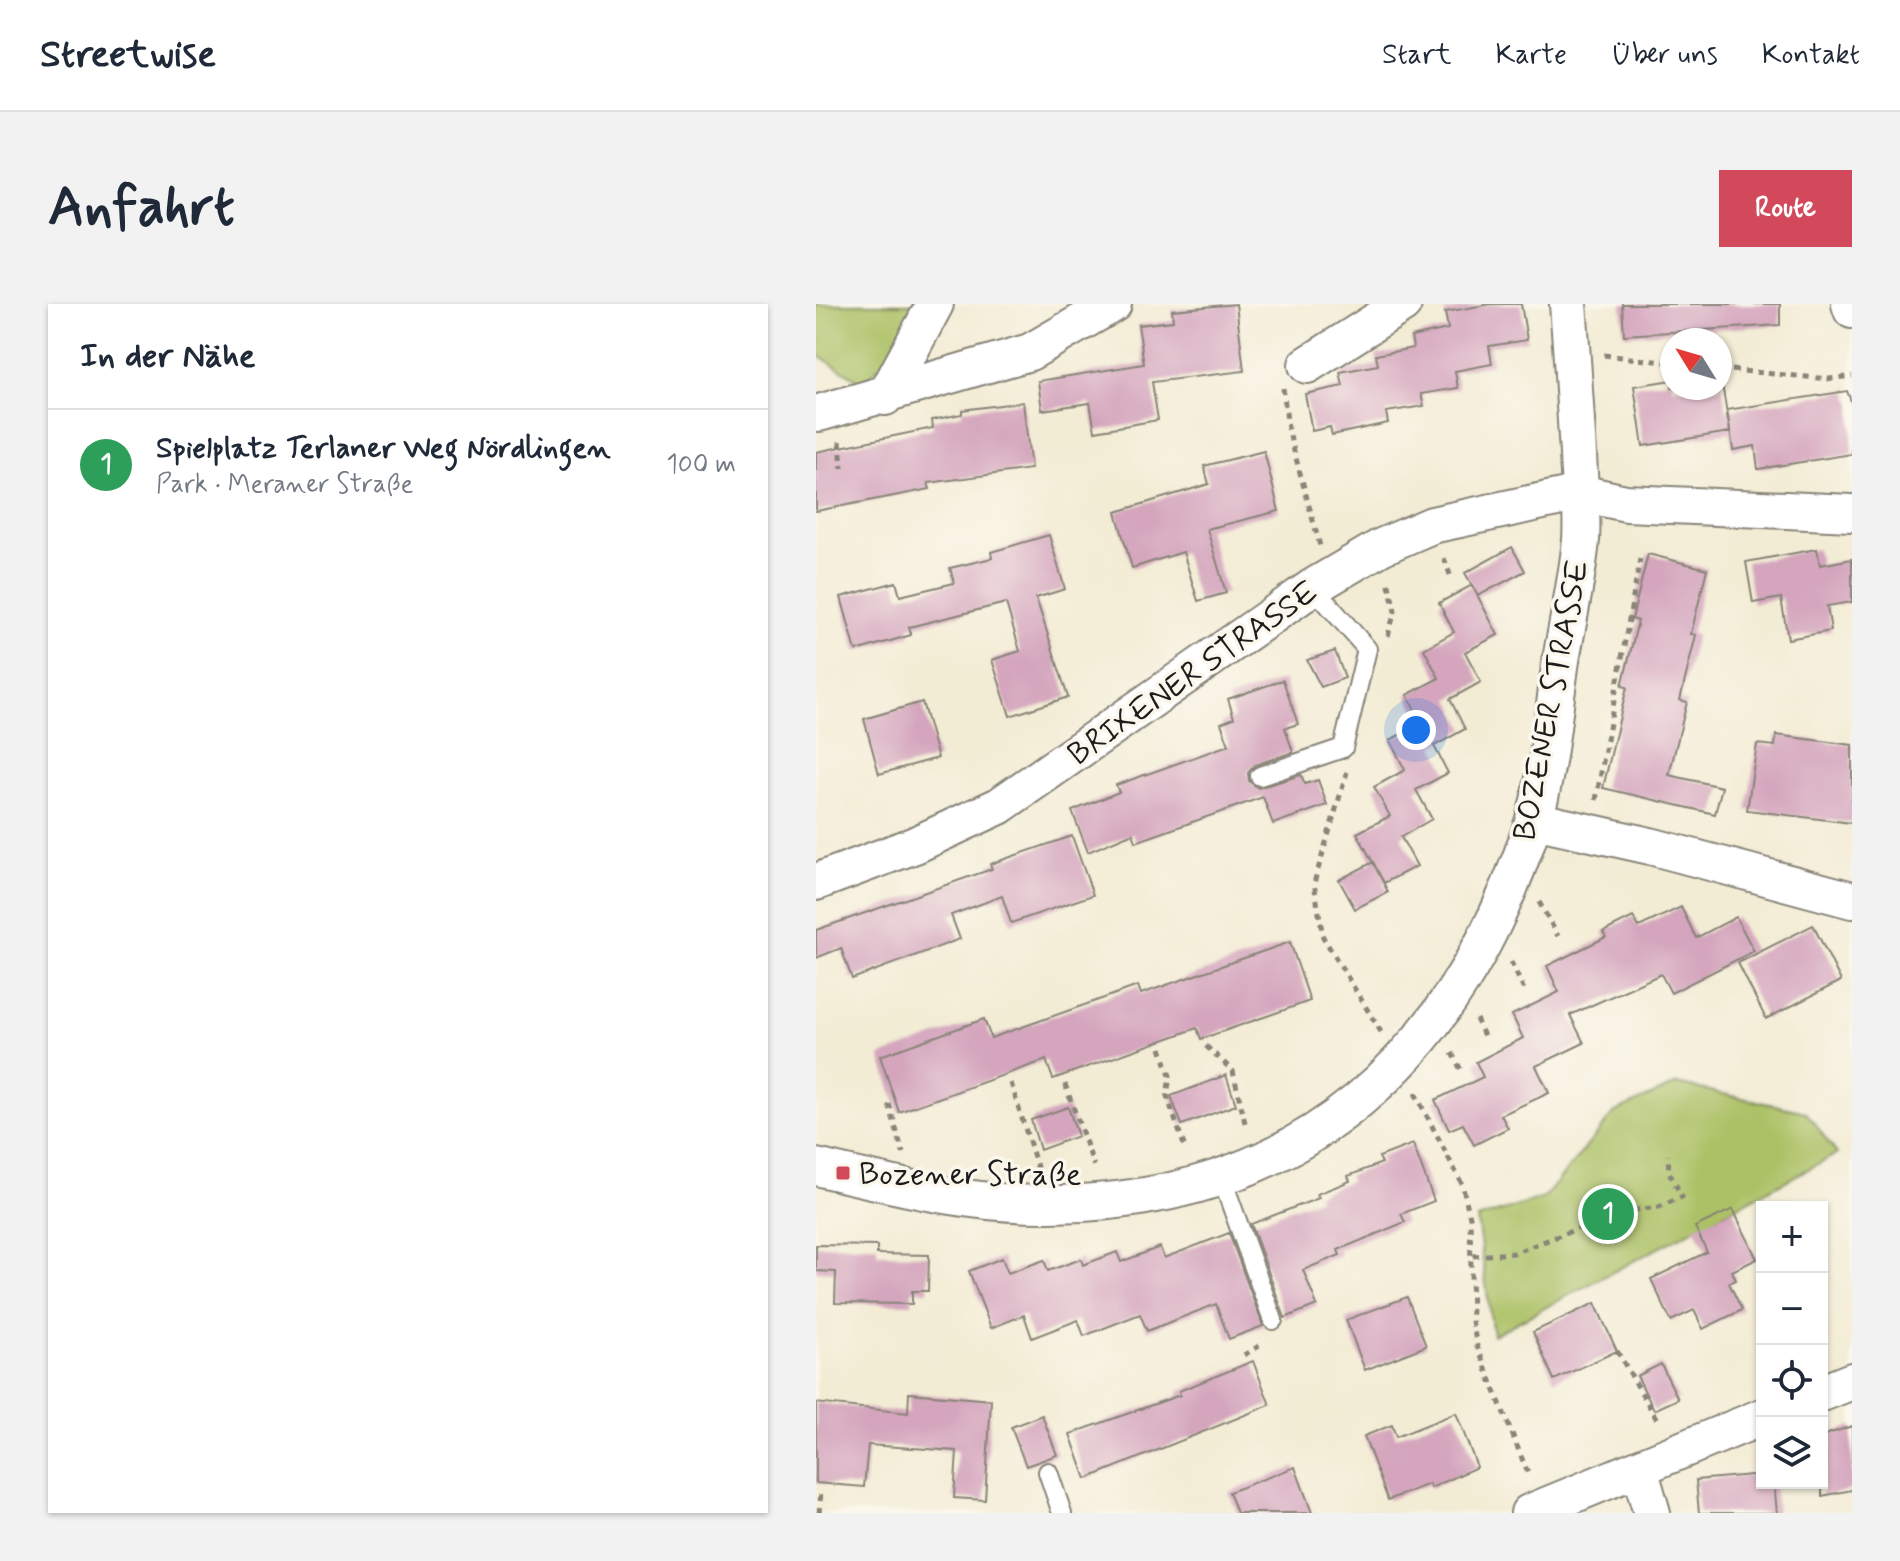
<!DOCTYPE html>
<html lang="de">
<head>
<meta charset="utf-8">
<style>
  :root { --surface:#fff; --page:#f2f2f3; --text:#1f2937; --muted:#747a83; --line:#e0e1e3; --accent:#d1495b }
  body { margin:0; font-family:Mynerve,sans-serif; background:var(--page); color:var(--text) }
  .controls { position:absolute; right:24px; bottom:24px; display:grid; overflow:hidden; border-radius:0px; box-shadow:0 2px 6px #0004 }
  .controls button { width:72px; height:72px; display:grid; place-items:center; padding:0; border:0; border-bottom:2px solid var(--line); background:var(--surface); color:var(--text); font:40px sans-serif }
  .compass { position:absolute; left:844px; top:24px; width:72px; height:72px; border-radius:50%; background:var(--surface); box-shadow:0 2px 6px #0004; rotate:307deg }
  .you { position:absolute; left:600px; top:426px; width:28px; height:28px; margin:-20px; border:6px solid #fff; border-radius:50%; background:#1a73e8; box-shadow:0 0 0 12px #1a73e833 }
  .badge { display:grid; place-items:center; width:52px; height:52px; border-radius:50%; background:var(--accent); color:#fff; font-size:26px; font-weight:700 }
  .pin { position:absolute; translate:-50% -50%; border:4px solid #fff; box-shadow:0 2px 8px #0006 }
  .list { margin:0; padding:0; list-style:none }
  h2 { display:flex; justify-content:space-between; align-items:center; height:104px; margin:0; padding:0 32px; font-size:34px }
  h2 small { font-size:26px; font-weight:400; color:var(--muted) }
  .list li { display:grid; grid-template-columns:52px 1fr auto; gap:24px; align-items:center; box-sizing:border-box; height:112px; padding:0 32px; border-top:2px solid var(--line) }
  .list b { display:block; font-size:30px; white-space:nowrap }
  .list p { margin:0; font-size:26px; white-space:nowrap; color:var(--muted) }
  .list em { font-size:26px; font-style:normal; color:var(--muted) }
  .icon { flex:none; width:44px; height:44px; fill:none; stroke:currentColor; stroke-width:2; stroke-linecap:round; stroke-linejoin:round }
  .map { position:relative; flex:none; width:1036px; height:1209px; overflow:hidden; border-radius:0px }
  header { display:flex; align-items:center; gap:48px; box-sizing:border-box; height:112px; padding:0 40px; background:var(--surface); border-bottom:2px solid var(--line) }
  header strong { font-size:38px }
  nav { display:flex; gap:44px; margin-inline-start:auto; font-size:28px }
  .intro { display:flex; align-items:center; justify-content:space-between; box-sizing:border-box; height:192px; padding:0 48px }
  h1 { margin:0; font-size:56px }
  .button { padding:20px 36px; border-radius:0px; background:var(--accent); color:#fff; font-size:28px; font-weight:700 }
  main { display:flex; gap:48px; padding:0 48px }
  aside { flex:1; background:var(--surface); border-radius:0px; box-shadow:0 2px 6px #0004 }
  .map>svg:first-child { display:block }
</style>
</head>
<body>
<header>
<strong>Streetwise</strong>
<nav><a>Start</a><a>Karte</a><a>Über uns</a><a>Kontakt</a></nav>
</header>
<div class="intro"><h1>Anfahrt</h1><a class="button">Route</a></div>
<main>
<aside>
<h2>In der Nähe<small></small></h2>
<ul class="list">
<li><span class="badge" style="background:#2e9e5b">1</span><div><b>Spielplatz Terlaner Weg Nördlingen</b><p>Park · Meraner Straße</p></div><em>100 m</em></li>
</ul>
</aside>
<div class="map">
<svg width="1036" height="1209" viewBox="0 0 1036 1209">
  <rect width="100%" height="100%" fill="#fbf7ec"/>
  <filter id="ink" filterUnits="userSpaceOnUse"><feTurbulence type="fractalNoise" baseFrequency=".0125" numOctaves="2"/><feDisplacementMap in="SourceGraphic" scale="16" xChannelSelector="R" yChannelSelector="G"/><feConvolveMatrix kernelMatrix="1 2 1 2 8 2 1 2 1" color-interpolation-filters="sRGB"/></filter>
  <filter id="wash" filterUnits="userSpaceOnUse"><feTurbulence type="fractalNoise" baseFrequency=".006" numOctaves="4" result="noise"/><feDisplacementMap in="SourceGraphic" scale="32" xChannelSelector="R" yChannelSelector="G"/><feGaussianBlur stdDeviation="1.8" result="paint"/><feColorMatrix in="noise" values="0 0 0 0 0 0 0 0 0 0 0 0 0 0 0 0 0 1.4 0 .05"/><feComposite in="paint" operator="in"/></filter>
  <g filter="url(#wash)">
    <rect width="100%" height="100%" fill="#f3ecd5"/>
    <path fill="#acc166" stroke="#646e41" stroke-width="2" d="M0,0H104L77,49L47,79L0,50Z
      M861,780L990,808L1021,850L677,1031L661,915L728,894L799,808Z"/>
    <g id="blocks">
      <path fill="#d4a5bd" d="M420,0L428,67L336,78L342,116L279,127L274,99L226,106L222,77L328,60L322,21L357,17L356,6Z
        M675,0H705L711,36L673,42L676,60L639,67L642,84L605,90L608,102L570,108L572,119L516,131L514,123L496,127L489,90L527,82L524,68L562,61L560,51L597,44L595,33L632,25L629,8Z
        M806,0H964V21L808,31Z
        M904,68L914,128L827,142L818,82L856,76V84H904Z
        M1031,87L1036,100V150L942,165L939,142L917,146L911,106Z
        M207,98L215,165L112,179L114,185L0,207V148L117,124L116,116L146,110V106Z
        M448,147L463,207L391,225L410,289L382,297L367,248L316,264L300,208L393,180L388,162Z
        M233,231L249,285L220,294L252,393L194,412L176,356L204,347L190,299L93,323L95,331L40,347L25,293L80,278L84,292L138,279L134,264L176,254L175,248Z
        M696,243L709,267L662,292L649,269Z
        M1001,245L1004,261L1036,255V298L1011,302L1015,327L972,335L965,294L937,299L930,258Z
        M832,250L891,265L875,330L880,331L864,396L871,398L853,471L906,483L899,510L787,484L811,383L806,382L822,317L816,315Z
        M656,281L682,331L649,348L665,378L634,395L649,425L618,442L632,469L600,486L616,515L585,533L601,562L568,579L541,529L574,512L558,483L589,466L574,436L606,419L591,391L623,374L608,345L638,328L623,299Z
        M519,347L529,374L505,383L491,356Z
        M467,376L482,420L469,424L477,448L439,461L432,469L433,477L442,484L485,471L489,480L502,476L511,501L457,520L447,493L320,538L317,529L272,548L256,507L303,488L300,481L413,441L405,419L418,414L412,395Z
        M106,398L122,454L63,470L48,415Z
        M960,431L1036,441V519L931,506L941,440L959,442Z
        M256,532L277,591L195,619L186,592L135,611L144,635L36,675L25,644L0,654V626L176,565L174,560Z
        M557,558L572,588L539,605L523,576Z
        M865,603L880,634L920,613L938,647L855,689L845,670L754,711L768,739L720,762L733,789L685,811L692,824L658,841L647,820L633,826L619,796L667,773L660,758L707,734L696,711L743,688L731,662L790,633L787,628L817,613L823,623Z
        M997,621L1025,677L950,715L922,659Z
        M474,638L494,697L385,735L381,724L237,775L230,756L83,808L64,752L168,715L175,734L322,682L325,690Z
        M410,771L420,801L366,821L355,792Z
        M252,803L262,832L224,846L215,816Z
        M597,840L618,897L585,910L589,918L522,946L524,951L487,966L501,1001L469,1014L435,920L503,894L501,890L534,877L532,872L566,859L563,853Z
        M917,905L941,955L916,967L920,976L913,979L926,1006L887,1025L878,1006L855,1017L835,975L891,948L879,923Z
        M413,929L447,1022L413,1035L400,1000L331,1027L324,1010L268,1032L262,1016L216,1034L208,1011L175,1024L153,967L186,954L192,969L228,956L232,967L265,955L267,961L301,948L305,958L344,943L348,954Z
        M0,941L61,942V950L113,951L112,987H96V1000L19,999L20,968L0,967Z
        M591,993L610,1042L549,1066L530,1016Z
        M779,999L801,1047L738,1076L717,1028Z
        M437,1057L454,1101L270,1175L254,1130L364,1091L363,1087Z
        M845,1060L862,1095L838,1106L821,1072Z
        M93,1089L175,1096L169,1196L138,1194L141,1147L52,1141L48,1183L0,1179V1099L92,1109Z
        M640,1109L661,1163L615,1184L613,1180L572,1196L548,1132L576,1121L580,1133Z
        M226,1111L241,1151L210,1162L195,1123Z
        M1036,1122V1186L1006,1192V1132Z
        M479,1163L496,1209H421L413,1188Z
        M946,1170V1179H958L961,1209H883L880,1176Z"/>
    </g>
  </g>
  <g filter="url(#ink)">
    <use href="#blocks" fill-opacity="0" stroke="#888478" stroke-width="2"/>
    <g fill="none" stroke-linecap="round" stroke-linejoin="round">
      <defs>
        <path id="lane" d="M444,472L527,444L551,345L497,283
          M406,875L457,1016
          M232,1168L246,1209"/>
        <path id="street" d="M1034,0L1036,6
          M491,61L587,0
          M69,93L119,0
          M3,109L214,48L297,0
          M718,516L834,542L1036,596
          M0,578L99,541L183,502L497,283L565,243L616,221L764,189L810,199L1036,209
          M0,863C77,881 153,901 233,900C487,899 642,752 717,519C733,468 737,409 745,356C752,317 761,276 765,236C767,208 763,178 762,150C759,100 756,50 752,0
          M1006,1089L1036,1077
          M823,1164L836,1209
          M713,1209L946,1113"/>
      </defs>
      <use href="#lane" stroke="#888478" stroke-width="22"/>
      <use href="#street" stroke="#888478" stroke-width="40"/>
      <path stroke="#888478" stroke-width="5" stroke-dasharray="6 6" stroke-linecap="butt" d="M788,51L856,59
        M904,65L1013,75L1036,72
        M467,84L472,125L504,242
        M24,137L26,164
        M628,254L636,276
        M572,332L579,307L572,276
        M531,468L498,579L507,633L565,728
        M780,496L824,255
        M723,598L742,632
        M695,658L708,686
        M660,715L670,736
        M390,742L417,767L430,823
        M345,744L354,772L351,792L370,847
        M636,749L645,766
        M195,779L222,866
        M249,780L278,862
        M599,789L646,880L654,913L656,1017L661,1042L713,1172
        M73,800L87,849
        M657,952L698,949L805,908L843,903L866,893L853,868L852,851
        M801,1047L843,1119
        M428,1051L448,1039
        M3,1209L5,1188"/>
      <use href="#lane" stroke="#fff" stroke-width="18"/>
      <use href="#street" stroke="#fff" stroke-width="36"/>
    </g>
  </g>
  <rect fill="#d1495b" stroke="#fbf7ec" stroke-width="3" x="19" y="861" width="16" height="16" rx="4"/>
  <g text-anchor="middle" stroke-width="7" stroke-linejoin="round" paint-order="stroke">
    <g font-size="32" fill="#1c1c1c" stroke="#fbf7ec">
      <text transform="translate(376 368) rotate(-35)" y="11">BRIXENER STRASSE</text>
      <text transform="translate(734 396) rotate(-79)" y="11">BOZENER STRASSE</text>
    </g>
    <g font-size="32" fill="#1c1c1c" stroke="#fbf7ec" text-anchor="start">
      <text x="43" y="880">Bozener Straße</text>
    </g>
  </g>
</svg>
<div class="controls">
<button>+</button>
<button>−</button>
<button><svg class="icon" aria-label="locate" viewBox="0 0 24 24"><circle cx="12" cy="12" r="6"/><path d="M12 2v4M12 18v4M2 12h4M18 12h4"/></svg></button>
<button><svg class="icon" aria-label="layers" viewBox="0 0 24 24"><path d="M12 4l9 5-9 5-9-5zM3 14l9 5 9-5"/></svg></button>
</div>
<svg class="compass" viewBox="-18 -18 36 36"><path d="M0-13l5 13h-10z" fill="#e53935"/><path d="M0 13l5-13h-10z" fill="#747a83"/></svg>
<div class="you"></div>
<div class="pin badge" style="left:792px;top:910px;background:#2e9e5b">1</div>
</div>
</main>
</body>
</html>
